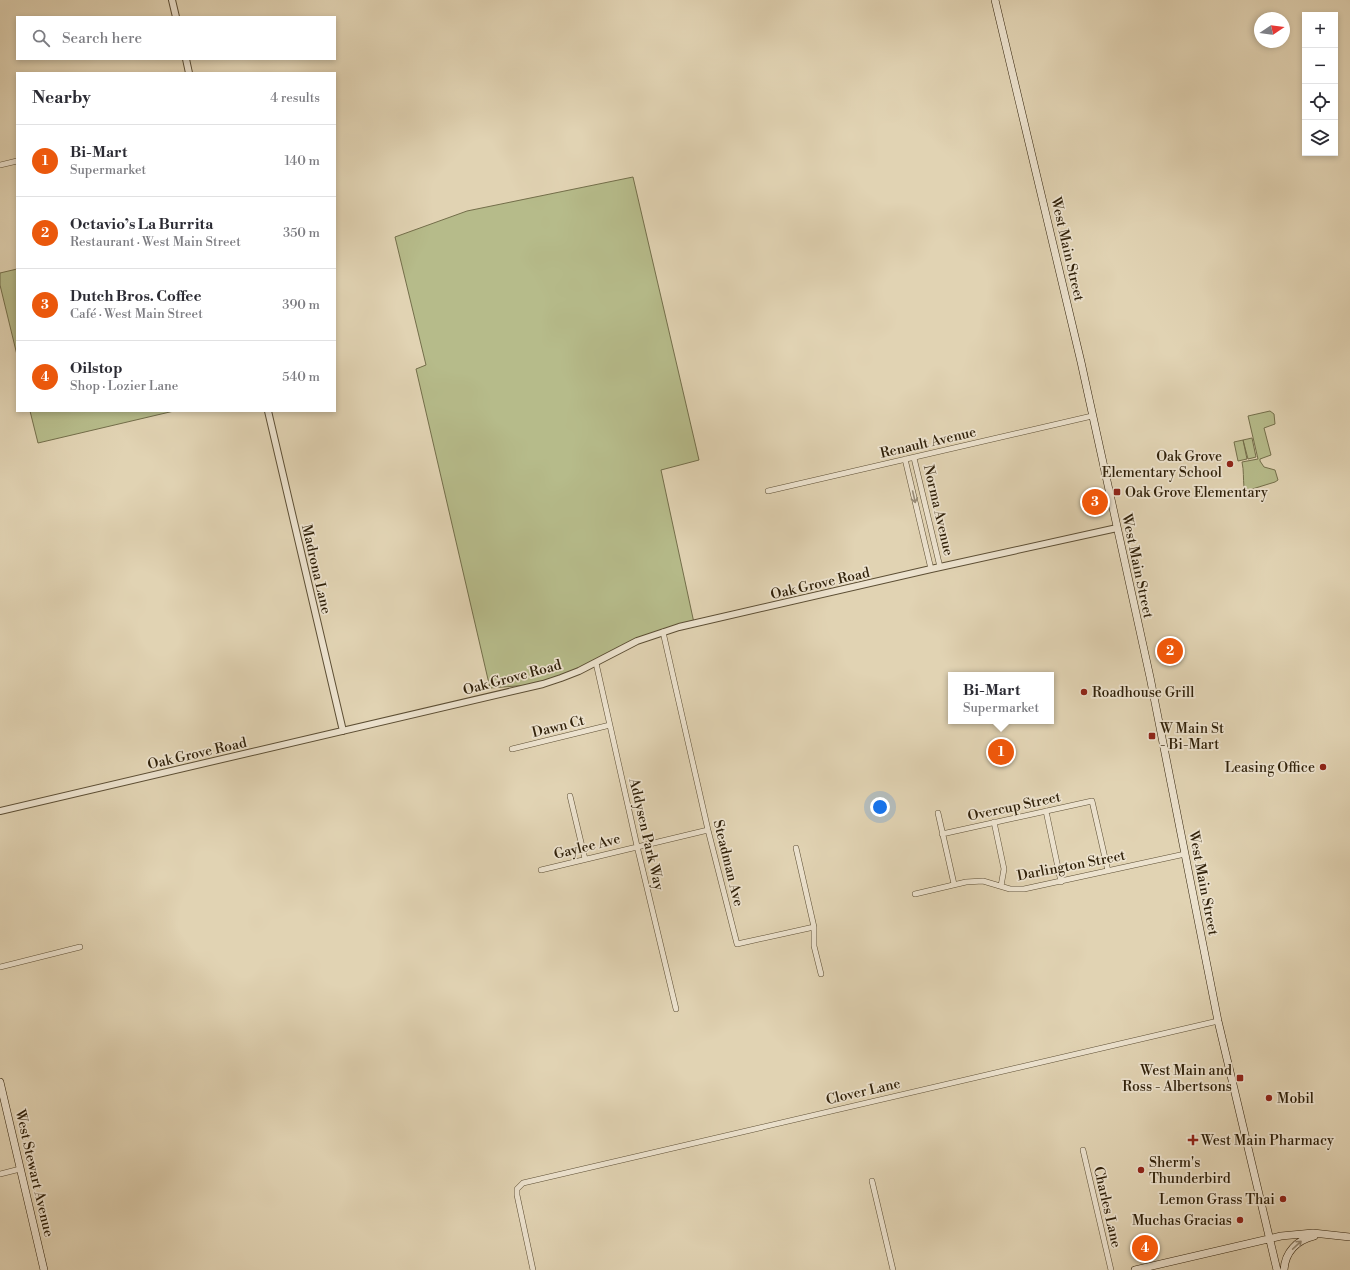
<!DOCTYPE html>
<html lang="en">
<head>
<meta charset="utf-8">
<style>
  :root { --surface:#fff; --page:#f7f7f7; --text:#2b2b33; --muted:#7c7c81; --line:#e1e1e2; --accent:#ea580c }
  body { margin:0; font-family:"Libre Bodoni",serif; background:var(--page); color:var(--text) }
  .controls { position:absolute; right:12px; top:12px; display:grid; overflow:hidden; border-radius:0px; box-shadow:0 2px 6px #0003 }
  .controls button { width:36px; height:36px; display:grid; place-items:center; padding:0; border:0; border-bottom:1px solid var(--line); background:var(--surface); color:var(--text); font:20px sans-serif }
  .compass { position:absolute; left:1254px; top:12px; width:36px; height:36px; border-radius:50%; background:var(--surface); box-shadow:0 2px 6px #0003; rotate:77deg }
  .you { position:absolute; left:880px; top:807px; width:14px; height:14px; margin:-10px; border:3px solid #fff; border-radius:50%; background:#1a73e8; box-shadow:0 0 0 6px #1a73e833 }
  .badge { display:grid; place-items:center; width:26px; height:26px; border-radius:50%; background:var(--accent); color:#fff; font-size:13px; font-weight:700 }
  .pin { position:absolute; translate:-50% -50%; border:2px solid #fff; box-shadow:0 1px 4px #0006 }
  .popup { position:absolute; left:948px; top:672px; width:106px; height:52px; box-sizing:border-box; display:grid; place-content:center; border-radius:0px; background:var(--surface); filter:drop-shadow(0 1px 3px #0005); font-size:13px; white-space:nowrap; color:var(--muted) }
  .popup b { font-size:15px; color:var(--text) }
  .popup::after { content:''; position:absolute; left:50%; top:100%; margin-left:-8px; border:8px solid transparent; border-top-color:var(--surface) }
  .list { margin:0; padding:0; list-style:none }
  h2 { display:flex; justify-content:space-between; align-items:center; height:52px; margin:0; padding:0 16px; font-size:17px }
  h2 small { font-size:13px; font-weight:400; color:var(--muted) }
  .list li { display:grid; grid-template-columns:26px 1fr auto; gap:12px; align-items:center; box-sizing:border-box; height:72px; padding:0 16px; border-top:1px solid var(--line) }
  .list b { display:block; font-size:15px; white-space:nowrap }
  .list p { margin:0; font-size:13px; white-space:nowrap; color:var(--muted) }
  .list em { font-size:13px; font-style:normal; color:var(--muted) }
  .icon { flex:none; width:22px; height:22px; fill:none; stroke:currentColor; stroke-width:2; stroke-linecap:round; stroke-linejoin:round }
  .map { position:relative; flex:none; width:1350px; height:1270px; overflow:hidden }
  .search { position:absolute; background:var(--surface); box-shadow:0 2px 6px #0003; left:16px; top:16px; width:320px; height:44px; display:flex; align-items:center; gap:10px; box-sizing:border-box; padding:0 14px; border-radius:0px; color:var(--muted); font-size:15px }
  .panel { position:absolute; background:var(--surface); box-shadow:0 2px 6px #0003; left:16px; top:72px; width:320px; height:340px; border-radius:0px }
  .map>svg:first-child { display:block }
</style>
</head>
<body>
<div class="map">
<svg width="1350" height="1270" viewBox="0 0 1350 1270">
  <rect width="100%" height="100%" fill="#e1d3b3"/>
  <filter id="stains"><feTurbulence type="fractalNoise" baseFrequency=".005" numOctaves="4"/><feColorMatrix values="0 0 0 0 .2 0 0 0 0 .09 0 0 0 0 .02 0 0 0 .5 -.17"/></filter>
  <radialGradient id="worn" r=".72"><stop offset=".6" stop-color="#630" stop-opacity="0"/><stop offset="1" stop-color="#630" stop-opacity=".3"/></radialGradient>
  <path fill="#b6bb8a" stroke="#736e4a" d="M633,177L699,460L661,470L694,623L650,636L543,684L490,688L416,369L426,365L395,237L467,211Z
    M17,269V355L0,285V273Z
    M30,411H174L38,443Z
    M1270,411L1274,414L1275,424L1264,428L1271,455L1260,459V461L1264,467L1275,470L1278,480L1275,482L1249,490L1244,487C1243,478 1244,471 1242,462L1258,459L1248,416Z
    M1252,438L1256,457L1248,459L1243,440Z
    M1243,440L1247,459L1238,461L1234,442Z"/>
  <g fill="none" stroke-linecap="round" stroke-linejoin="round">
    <defs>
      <path id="minor" d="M0,165L17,161
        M914,458L940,567
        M905,459L931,569
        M768,491L1092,416
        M663,632L708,830L737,944L814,927L796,848
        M596,663L637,846L676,1009
        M512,749L610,725
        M570,796L585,859
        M1046,811L1061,882
        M938,813L954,884
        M994,822L1004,869L1001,886
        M942,834L1092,801L1108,871
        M541,870L708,830
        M915,894L966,882L983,881L1010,889H1024L1185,854
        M814,927V946L821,974
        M0,967L80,947
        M1083,1150L1111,1270
        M0,1174L20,1169
        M872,1181L893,1270
        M533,1270L517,1195V1189L523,1183L1218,1021"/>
      <path id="tertiary" d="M172,0L176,17
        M186,59L189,73
        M268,411L343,731
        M0,811L543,684L561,678L579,671L637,641L679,627L931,569L1117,528"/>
      <path id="secondary" d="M995,0L1081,362L1150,677L1218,1021L1277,1270
        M0,1082L44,1270
        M1135,1270L1281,1236L1313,1233L1350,1237
        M1284,1270C1285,1252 1297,1240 1314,1236"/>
    </defs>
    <use href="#minor" stroke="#5c4e34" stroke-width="6"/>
    <use href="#tertiary" stroke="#5c4e34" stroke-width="8"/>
    <use href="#secondary" stroke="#30210a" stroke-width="8"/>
    <use href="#minor" stroke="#ece2ce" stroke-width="5"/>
    <use href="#tertiary" stroke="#ece2ce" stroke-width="6"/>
    <use href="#secondary" stroke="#ece2ce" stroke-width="7"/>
  </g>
  <defs><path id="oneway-shaft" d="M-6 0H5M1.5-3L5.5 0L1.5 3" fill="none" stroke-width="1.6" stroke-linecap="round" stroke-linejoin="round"/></defs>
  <g stroke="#978b76">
    <use href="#oneway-shaft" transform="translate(914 497) rotate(77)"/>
    <use href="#oneway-shaft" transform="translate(1297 1245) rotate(-43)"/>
  </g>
  <g fill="#8f2418" stroke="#ece2ce" stroke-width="1.5">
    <circle cx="1230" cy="464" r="4"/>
    <rect x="1113" y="488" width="8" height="8" rx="2"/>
    <circle cx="1084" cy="692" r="4"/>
    <rect x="1148" y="732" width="8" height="8" rx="2"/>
    <circle cx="1323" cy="767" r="4"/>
    <rect x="1236" y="1074" width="8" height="8" rx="2"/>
    <circle cx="1269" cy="1098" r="4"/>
    <path d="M1191 1134h4v4h4v4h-4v4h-4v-4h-4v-4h4z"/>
    <circle cx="1141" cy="1170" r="4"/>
    <circle cx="1283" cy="1199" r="4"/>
    <circle cx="1240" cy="1220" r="4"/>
  </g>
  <g text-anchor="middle" stroke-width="3.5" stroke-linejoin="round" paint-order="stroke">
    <g font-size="14" fill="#30210a" stroke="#ece2ce">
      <text transform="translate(1068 249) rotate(77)" y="5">West Main Street</text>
      <text transform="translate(928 442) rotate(-13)" y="5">Renault Avenue</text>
      <text transform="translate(939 510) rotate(77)" y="5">Norma Avenue</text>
      <text transform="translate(1138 566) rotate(78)" y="5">West Main Street</text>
      <text transform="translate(317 569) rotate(77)" y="5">Madrona Lane</text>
      <text transform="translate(820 583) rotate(-13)" y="5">Oak Grove Road</text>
      <text transform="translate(512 677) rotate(-15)" y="5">Oak Grove Road</text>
      <text transform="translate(558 726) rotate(-14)" y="5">Dawn Ct</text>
      <text transform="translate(197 753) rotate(-13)" y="5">Oak Grove Road</text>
      <text transform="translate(1014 806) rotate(-12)" y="5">Overcup Street</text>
      <text transform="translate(647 834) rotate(77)" y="5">Addysen Park Way</text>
      <text transform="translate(587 846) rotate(-14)" y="5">Gaylee Ave</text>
      <text transform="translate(729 863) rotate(76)" y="5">Steadman Ave</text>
      <text transform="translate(1071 865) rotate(-11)" y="5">Darlington Street</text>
      <text transform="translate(1204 883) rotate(79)" y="5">West Main Street</text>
      <text transform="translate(863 1091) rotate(-13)" y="5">Clover Lane</text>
      <text transform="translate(35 1173) rotate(77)" y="5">West Stewart Avenue</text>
      <text transform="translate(1108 1207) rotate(77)" y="5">Charles Lane</text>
    </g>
    <g font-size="14" fill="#30210a" stroke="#ece2ce" text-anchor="start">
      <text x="1222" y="461" text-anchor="end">Oak Grove<tspan x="1222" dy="16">Elementary School</tspan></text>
      <text x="1125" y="497">Oak Grove Elementary</text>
      <text x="1092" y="697">Roadhouse Grill</text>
      <text x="1160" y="733">W Main St<tspan x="1160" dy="16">- Bi-Mart</tspan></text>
      <text x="1315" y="772" text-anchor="end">Leasing Office</text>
      <text x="1232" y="1075" text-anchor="end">West Main and<tspan x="1232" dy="16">Ross - Albertsons</tspan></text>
      <text x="1277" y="1103">Mobil</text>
      <text x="1201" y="1145">West Main Pharmacy</text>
      <text x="1149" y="1167">Sherm's<tspan x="1149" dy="16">Thunderbird</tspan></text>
      <text x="1275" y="1204" text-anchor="end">Lemon Grass Thai</text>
      <text x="1232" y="1225" text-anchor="end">Muchas Gracias</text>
    </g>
  </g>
  <rect width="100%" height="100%" filter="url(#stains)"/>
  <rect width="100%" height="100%" fill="url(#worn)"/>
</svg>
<div class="controls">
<button>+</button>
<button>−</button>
<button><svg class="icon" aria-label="locate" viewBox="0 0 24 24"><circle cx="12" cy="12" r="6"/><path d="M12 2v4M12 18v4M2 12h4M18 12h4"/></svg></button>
<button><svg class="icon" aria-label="layers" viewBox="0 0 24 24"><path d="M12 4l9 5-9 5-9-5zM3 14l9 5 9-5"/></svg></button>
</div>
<svg class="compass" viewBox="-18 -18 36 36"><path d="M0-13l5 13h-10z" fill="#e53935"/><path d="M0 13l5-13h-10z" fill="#7c7c81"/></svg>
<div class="you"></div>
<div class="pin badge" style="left:1001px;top:752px">1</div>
<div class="popup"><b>Bi-Mart</b>Supermarket</div>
<div class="pin badge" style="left:1170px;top:651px">2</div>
<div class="pin badge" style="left:1095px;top:502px">3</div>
<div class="pin badge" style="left:1145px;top:1248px">4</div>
<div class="search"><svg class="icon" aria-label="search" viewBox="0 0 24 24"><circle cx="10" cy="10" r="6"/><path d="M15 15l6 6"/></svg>Search here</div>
<section class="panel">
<h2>Nearby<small>4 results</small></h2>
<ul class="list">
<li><span class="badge">1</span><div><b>Bi-Mart</b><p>Supermarket</p></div><em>140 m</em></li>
<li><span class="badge">2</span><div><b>Octavio’s La Burrita</b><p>Restaurant · West Main Street</p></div><em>350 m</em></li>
<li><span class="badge">3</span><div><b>Dutch Bros. Coffee</b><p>Café · West Main Street</p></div><em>390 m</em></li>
<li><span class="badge">4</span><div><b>Oilstop</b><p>Shop · Lozier Lane</p></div><em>540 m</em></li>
</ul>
</section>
</div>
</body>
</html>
